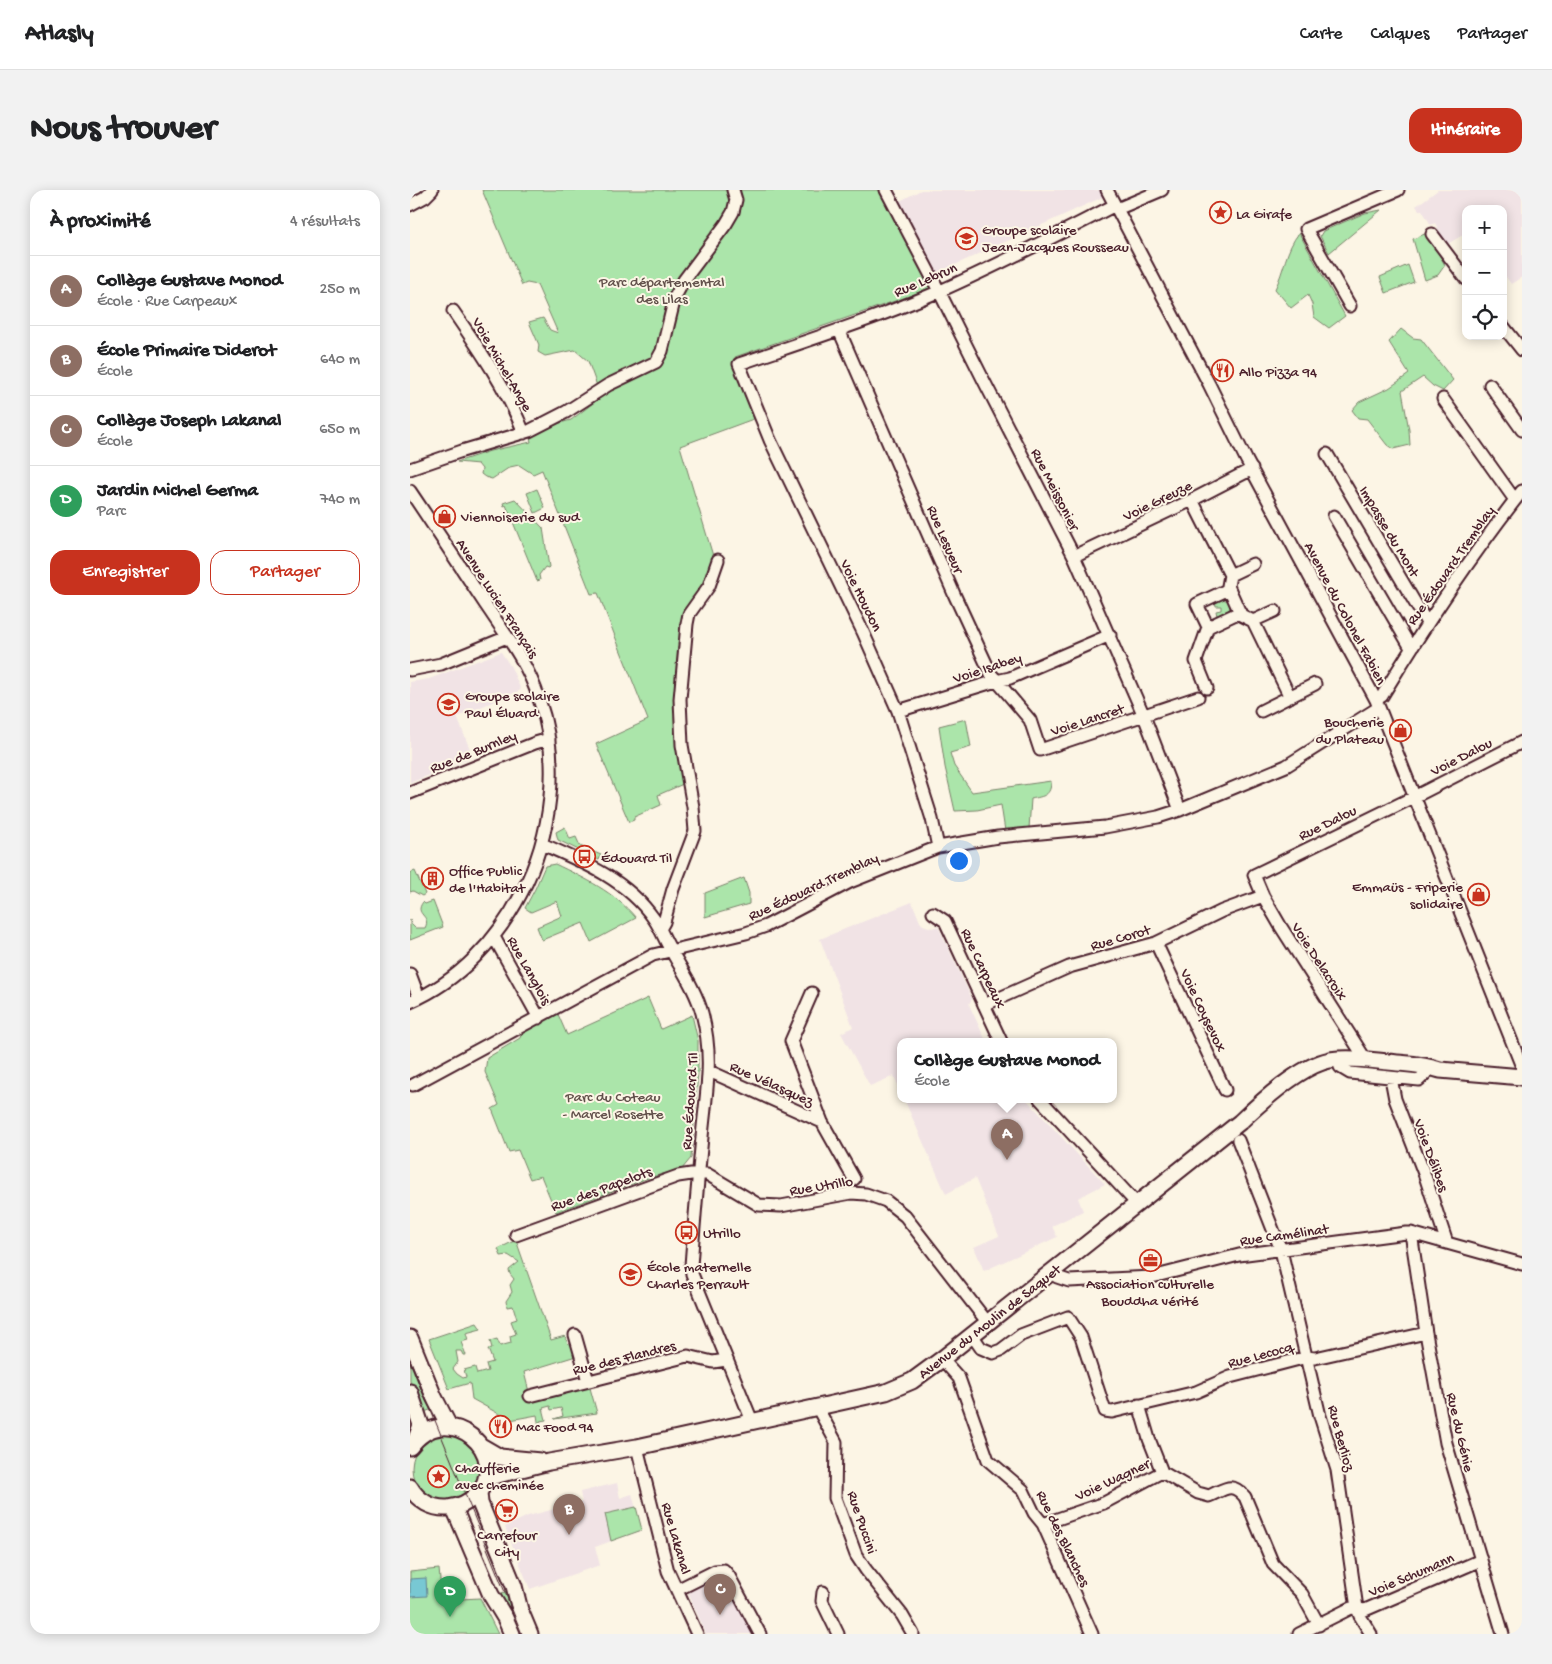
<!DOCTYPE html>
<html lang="fr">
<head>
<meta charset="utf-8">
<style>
  :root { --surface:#fff; --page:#f2f2f2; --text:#202124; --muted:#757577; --line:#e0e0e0; --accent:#c8321e }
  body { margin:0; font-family:"Gochi Hand",sans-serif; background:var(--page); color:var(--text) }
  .controls { position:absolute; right:15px; top:15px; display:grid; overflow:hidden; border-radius:10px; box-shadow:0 2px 12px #0003 }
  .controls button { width:45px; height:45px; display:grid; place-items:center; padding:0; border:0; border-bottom:1px solid var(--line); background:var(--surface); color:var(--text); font:25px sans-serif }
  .you { position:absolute; left:548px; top:670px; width:18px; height:18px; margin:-12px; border:4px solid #fff; border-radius:50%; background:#1a73e8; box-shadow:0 0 0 8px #1a73e833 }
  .badge { display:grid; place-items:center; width:32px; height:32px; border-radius:50%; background:var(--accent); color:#fff; font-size:16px; font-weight:700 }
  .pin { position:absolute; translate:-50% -41px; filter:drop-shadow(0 1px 2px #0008) }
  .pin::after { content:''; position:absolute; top:26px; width:18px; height:15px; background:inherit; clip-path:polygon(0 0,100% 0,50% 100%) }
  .popup { position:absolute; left:487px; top:848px; width:220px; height:65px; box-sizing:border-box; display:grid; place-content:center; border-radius:10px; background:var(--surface); filter:drop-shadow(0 1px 4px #0005); font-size:16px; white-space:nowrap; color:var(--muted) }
  .popup b { font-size:19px; color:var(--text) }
  .popup::after { content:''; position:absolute; left:50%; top:100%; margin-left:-10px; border:10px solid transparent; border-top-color:var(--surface) }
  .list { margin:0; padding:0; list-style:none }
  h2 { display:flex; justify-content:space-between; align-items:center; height:65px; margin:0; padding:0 20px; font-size:21px }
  h2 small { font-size:16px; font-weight:400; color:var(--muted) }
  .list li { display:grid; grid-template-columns:32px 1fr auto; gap:15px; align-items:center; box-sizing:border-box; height:70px; padding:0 20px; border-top:1px solid var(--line) }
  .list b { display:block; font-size:19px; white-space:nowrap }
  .list p { margin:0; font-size:16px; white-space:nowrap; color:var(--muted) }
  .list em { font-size:16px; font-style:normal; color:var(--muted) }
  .actions { display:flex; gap:10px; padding:15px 20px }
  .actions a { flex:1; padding:11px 0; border:1px solid var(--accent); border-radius:15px; text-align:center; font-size:18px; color:var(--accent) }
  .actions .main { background:var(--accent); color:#fff }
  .icon { flex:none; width:28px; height:28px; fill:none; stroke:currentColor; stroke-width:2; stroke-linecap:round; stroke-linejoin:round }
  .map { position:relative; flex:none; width:1112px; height:1444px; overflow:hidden; border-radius:15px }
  header { display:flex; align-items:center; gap:30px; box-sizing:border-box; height:70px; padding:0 25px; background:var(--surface); border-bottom:1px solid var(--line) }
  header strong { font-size:24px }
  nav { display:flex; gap:28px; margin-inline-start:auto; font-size:18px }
  .intro { display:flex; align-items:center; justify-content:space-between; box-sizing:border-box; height:120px; padding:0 30px }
  h1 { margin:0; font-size:35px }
  .button { padding:12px 22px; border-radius:15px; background:var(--accent); color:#fff; font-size:18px; font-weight:700 }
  main { display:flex; gap:30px; padding:0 30px }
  aside { flex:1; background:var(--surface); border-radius:15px; box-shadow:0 2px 12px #0003 }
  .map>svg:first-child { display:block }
</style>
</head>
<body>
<header>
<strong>Atlasly</strong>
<nav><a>Carte</a><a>Calques</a><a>Partager</a></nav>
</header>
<div class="intro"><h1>Nous trouver</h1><a class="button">Itinéraire</a></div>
<main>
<aside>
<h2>À proximité<small>4 résultats</small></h2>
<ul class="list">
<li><span class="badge" style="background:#8d6e63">A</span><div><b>Collège Gustave Monod</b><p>École · Rue Carpeaux</p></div><em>250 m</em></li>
<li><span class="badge" style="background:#8d6e63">B</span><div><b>École Primaire Diderot</b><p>École</p></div><em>640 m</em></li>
<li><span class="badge" style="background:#8d6e63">C</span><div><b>Collège Joseph Lakanal</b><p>École</p></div><em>650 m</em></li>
<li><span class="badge" style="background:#2e9e5b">D</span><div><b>Jardin Michel Germa</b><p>Parc</p></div><em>740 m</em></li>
</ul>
<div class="actions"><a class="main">Enregistrer</a><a>Partager</a></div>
</aside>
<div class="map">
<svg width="1112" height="1444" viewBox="0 0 1112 1444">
  <rect width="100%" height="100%" fill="#fcf5e5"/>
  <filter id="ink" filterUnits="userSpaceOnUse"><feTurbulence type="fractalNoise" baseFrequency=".02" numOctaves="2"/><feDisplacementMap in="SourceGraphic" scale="10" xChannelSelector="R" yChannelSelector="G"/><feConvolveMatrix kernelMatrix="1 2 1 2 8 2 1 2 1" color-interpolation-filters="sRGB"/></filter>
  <g filter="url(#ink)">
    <path fill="#f1e3e5" d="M511,0H692L695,6L525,84L490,11Z
      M1028,0H1112V87L1101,94L1093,83V19H1056V43L1036,55L1025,33L1021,35L1012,20H1009L1006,16Z
      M91,462L101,477L111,500L47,527L63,567L0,593V492L19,489Z
      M502,712L510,732L513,735L522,738L528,736L562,809L559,814L561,819L576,851H581H491V902L484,886L460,896L431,843L443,837L410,749Z
      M494,909H616L695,994L668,1008L673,1021L642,1036L647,1047L574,1081L564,1057L589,1046L565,988L536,1004Z
      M207,1293L210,1308L222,1304L232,1340L185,1357L190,1375L120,1399L95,1337L118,1326L172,1312L170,1302Z
      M308,1388H312L345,1444H296L279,1405V1402Z"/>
    <path fill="#abe5aa" stroke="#7a826a" d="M72,0H470L522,98L325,167L347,223L346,228L270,256L303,366L295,393L275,421L267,471L265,506L273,594L248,605L251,615L224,627V630L219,632L186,554L238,530L188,403L181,404L132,280L123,284L109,275L100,277L82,289L75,287L71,284L72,279L68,274L47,272L80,261L121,252L119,244L128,239L161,230L191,207L178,171L165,160L135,166L128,162L129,155L119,132L133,128L140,140L148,143L127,95L117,93L112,95Z
      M971,20L919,63L910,46L913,41L955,23Z
      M889,43L935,126L919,138L904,127L902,114L898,105L881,118L865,99C874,81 876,59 889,43Z
      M1017,43L1035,75L1028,85L1015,90L1003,49Z
      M998,75L1004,92L976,103L970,87Z
      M991,139L1003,148L1011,149L1043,190L1033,201L1023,196L1013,187L992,201L999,240L1000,255L983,259L977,255L957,229L948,228L942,220L949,212L979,198L999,184L979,152Z
      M127,299L135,318L125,323L117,303Z
      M105,309L133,338L139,377L138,378L135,377L129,385L130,390L127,391L96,315L94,316L93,313Z
      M812,409L819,411L820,418L815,423L807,426L806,421L811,420V416H806L805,411Z
      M556,529L561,557L540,563L544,576L562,602L641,591C641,606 634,606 621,609L619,639L595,641L591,615L567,620L545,621L535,577L529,536Z
      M155,637L160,649L166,647L170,656L191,665L189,670L148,650L146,642Z
      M145,674C176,689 203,701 226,728L181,752L173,733L132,750L127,737L152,726L147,711L121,722L115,718L125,699L135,676Z
      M5,681L15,704L12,706L3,701L0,702V683Z
      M334,688L339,703V714L295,727V703Z
      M23,711L33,737L0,750V730L1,734L5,738H15C22,725 3,725 13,712L15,714Z
      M238,808L251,839L282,825L288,851V883L281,968L272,979L238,988L146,1022L131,986L120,989L108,960L99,962L82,919L89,915L75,882L77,868L110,848L113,839L147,822L157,845Z
      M106,1050L141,1150L155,1146L158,1154L162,1153L166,1166L114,1182L121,1210L177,1196L180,1198L187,1223L144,1229L153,1226L151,1218L141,1220L140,1216L133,1218L136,1230L130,1231V1238H129L127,1225L100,1230L62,1209L60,1193L39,1199L19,1149L67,1133L71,1139L56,1143L58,1150L51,1152L56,1165H53L51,1161H46L48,1172L43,1179L47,1184L53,1188L56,1187L54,1180L65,1177L67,1184L78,1181L76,1174L83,1172L78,1159L82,1158L80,1151L87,1149L90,1156L101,1153L100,1146L106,1144L101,1131L107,1129L103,1116L97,1117L96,1111L102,1102L100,1095L104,1089L100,1084L99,1080L109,1072L98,1065L91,1066L88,1059Z
      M0,1157L25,1218L12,1223L0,1191Z
      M2 1278a34 34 0 1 1 68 0a34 34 0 1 1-68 0Z
      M226,1317L232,1340L201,1351L195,1324Z
      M29,1379L32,1410L70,1408L88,1444H0V1382Z
      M97,1401L116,1444H106L89,1404Z"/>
    <path fill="#78c8d3" stroke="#668490" d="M16,1388L17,1406L0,1407V1389Z"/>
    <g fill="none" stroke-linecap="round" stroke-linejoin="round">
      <defs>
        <path id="minor" d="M476,0L529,101L575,193L664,366L734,526L770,620
          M697,0L799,194L837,271L966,510L1112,877
          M0,15L15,7L22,0
          M707,19L752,0
          M1022,44L1056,89
          M940,116L896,39L988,0
          M43,121C70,160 97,199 114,243
          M1093,136L1112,160
          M429,140L544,404L581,484L620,530L630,560L788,507
          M1080,195L1112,240
          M1033,209L1105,310
          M917,264L1017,433
          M0,279L52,261L119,241L156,222L198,195L246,172L252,161L265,107L274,90L316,34L323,22L326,10L323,0
          M0,301C25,338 50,376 75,414C96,445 118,474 129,509C151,571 142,646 111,704C87,750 49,791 0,812
          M782,310L820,385L818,396L831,425L843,431L880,507
          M924,326L1001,458
          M664,366L782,310L842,279
          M820,385L843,374
          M819,399L787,414L798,437L830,422
          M843,431L865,421
          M0,480L31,474L97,447
          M797,498L786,471L798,437
          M966,510L972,506C1015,435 1061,366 1112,301
          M488,521L586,491L600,488L700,445
          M851,521L905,494
          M0,603L125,553L139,549
          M132,654C174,672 217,690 244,729C251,739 255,751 262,762C273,782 286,801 292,823C304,869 296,902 292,947C288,990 284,1033 281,1076L282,1084L342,1231
          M528,657L522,629L488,521L453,442L360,250L329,174C396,151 465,129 530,101C589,75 647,45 705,15
          M523,723L535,731L591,851
          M250,739L254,732L263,699L285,641L283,617L272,555L270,509L277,434L279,424L299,396L308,370
          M84,747L129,828
          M746,753L815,900
          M0,784L9,808
          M402,803L381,851L412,932L444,989
          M574,815L659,777L746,753L812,721L853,706
          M956,870L871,737L853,706L844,685L1004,607L1112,552
          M930,877L940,883L1009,890L1017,882
          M299,881L412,932
          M981,888L985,909L1015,986L1037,1053
          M3,895L243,765L336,743L356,736L440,692L528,657L588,647L695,637L748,627L770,620L876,576L968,518
          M630,909L727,1014
          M828,950L871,1060L910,1226L927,1280L947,1418L950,1426L961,1444
          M1001,1043L1016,1143L1036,1253L1093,1444
          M106,1045L268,986L288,983L297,984L349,1015L371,1016L441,1003L456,1004L476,1011L495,1026L578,1133
          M642,1082L647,1087L659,1091L742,1087L829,1065L996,1043H1001L1112,1074
          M165,1145L178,1191
          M562,1145L571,1158L583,1163L591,1160L611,1145L658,1127L671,1147L695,1221L702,1222L786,1202L820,1187L897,1167L905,1168L1016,1143
          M532,1169L549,1188L578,1270L613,1300L624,1323L633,1334L682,1444
          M120,1206L278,1166L303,1172L316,1170
          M729,1215L739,1249L752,1282
          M407,1217L426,1252L425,1308L446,1365L456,1380L492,1425L503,1444
          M227,1257L258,1381L287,1444
          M633,1334L694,1313L752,1282L788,1303L799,1306C815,1299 822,1291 835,1307L863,1374L892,1404L909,1435
          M267,1400L305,1381L314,1380L319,1386L350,1444
          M413,1402L412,1411L428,1444
          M889,1444L941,1418L955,1420L1071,1370"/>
        <path id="major" d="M0,1148L24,1207L39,1236
          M0,1202L11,1235L6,1249
          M71,1256L90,1267L130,1271
          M0,1257C37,1205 105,1265 66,1305C58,1313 49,1317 38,1318C22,1319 8,1311 0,1297
          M76,1288L139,1272L227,1257L476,1202L502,1191L532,1169L830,932C852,911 890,876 920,870C939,867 959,870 978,872C995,874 1013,874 1030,880L1112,887
          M69,1302L70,1313L104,1396L110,1420L120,1444
          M44,1318L81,1405L95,1428L102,1444"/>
      </defs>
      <use href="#minor" stroke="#4a1f2b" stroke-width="15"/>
      <use href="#major" stroke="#4a1f2b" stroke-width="19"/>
      <use href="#minor" stroke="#fcf5e5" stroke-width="11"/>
      <use href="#major" stroke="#fcf5e5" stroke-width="15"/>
      <path stroke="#4a1f2b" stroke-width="1" d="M0,1169L112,1444"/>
    </g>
  </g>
  <defs>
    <symbol id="sight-ring" viewBox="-11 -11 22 22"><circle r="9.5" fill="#fcf5e5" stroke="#c8321e" stroke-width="1.5"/><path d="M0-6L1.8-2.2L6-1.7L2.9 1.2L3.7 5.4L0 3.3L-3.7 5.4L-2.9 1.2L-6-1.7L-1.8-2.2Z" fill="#c8321e"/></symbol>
    <symbol id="school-ring" viewBox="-11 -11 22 22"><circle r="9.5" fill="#fcf5e5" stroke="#c8321e" stroke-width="1.5"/><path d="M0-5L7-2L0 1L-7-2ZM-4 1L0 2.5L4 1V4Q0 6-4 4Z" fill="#c8321e"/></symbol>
    <symbol id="restaurant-ring" viewBox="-11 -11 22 22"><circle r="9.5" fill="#fcf5e5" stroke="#c8321e" stroke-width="1.5"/><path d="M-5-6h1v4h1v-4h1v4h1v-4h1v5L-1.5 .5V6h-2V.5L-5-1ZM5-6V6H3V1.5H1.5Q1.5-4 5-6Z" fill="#c8321e"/></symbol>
    <symbol id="shop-ring" viewBox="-11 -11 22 22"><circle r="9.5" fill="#fcf5e5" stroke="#c8321e" stroke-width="1.5"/><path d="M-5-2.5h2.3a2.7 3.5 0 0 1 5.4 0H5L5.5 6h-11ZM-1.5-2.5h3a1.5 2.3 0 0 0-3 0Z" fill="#c8321e"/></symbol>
    <symbol id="bus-ring" viewBox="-11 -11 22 22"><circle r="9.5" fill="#fcf5e5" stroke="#c8321e" stroke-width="1.5"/><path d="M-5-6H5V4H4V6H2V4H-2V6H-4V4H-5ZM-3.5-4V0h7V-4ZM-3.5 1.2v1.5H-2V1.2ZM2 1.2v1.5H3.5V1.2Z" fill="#c8321e"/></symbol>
    <symbol id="building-ring" viewBox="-11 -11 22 22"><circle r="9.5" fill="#fcf5e5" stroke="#c8321e" stroke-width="1.5"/><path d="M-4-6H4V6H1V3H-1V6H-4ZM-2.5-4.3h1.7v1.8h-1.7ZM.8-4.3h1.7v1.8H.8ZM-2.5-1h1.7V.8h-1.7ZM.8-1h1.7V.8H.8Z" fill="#c8321e"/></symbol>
    <symbol id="office-ring" viewBox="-11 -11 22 22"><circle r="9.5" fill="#fcf5e5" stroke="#c8321e" stroke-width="1.5"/><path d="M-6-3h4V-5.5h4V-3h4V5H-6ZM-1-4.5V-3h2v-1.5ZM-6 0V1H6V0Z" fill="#c8321e"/></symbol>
    <symbol id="supermarket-ring" viewBox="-11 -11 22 22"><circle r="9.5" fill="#fcf5e5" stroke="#c8321e" stroke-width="1.5"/><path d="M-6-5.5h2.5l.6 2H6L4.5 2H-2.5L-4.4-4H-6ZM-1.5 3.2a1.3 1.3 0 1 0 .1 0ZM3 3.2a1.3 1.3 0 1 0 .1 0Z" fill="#c8321e"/></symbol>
  </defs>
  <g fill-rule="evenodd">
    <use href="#sight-ring" x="798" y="10" width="25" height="25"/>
    <use href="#school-ring" x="544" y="36" width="25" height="25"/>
    <use href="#restaurant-ring" x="800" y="168" width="25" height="25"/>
    <use href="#shop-ring" x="22" y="314" width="25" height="25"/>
    <use href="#school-ring" x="26" y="502" width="25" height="25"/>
    <use href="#shop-ring" x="978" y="528" width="25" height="25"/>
    <use href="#bus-ring" x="162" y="654" width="25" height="25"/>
    <use href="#building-ring" x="10" y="676" width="25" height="25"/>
    <use href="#shop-ring" x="1056" y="692" width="25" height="25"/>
    <use href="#bus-ring" x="264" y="1030" width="25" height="25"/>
    <use href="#office-ring" x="728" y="1058" width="25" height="25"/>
    <use href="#school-ring" x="208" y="1072" width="25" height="25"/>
    <use href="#restaurant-ring" x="78" y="1224" width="25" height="25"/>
    <use href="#sight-ring" x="16" y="1274" width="25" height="25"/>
    <use href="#supermarket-ring" x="84" y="1308" width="25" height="25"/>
  </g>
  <g text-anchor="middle" stroke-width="4" stroke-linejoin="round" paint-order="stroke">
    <g font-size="15" fill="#4a1f2b" stroke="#fcf5e5" text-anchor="start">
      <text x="826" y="28">La Girafe</text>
      <text x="572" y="44">Groupe scolaire<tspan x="572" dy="17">Jean-Jacques Rousseau</tspan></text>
      <text x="829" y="186">Allo Pizza 94</text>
      <text x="51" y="331">Viennoiserie du sud</text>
      <text x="55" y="510">Groupe scolaire<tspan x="55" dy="17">Paul Éluard</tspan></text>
      <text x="974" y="536" text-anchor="end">Boucherie<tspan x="974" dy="17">du Plateau</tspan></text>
      <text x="191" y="672">Édouard Til</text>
      <text x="39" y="685">Office Public<tspan x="39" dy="17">de l'Habitat</tspan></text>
      <text x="1053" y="701" text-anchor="end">Emmaüs - Friperie<tspan x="1053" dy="17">solidaire</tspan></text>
      <text x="293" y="1047">Utrillo</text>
      <text x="237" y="1081">École maternelle<tspan x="237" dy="17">Charles Perrault</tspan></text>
      <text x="740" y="1098" text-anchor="middle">Association culturelle<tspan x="740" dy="17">Bouddha vérité</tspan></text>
      <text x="106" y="1241">Mac Food 94</text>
      <text x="45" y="1282">Chaufferie<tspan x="45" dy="17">avec cheminée</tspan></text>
      <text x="97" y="1349" text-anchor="middle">Carrefour<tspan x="97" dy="17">City</tspan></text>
    </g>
    <g font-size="15" fill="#4a1f2b" stroke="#fcf5e5">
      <text transform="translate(515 89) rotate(-23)" y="5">Rue Lebrun</text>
      <text transform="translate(93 174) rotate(60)" y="5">Voie Michel-Ange</text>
      <text transform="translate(646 299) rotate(63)" y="5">Rue Meissonier</text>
      <text transform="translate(747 310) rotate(-26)" y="5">Voie Greuze</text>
      <text transform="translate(980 341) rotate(59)" y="5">Impasse du Mont</text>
      <text transform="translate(536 349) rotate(67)" y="5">Rue Lesueur</text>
      <text transform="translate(1040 375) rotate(-55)" y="5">Rue Édouard Tremblay</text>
      <text transform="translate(452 405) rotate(64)" y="5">Voie Houdon</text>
      <text transform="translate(88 408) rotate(57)" y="5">Avenue Lucien Français</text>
      <text transform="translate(936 423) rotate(62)" y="5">Avenue du Colonel Fabien</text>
      <text transform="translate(577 477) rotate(-18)" y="5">Voie Isabey</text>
      <text transform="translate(677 529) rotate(-18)" y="5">Voie Lancret</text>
      <text transform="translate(63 561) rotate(-22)" y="5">Rue de Burnley</text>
      <text transform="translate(1051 566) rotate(-27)" y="5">Voie Dalou</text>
      <text transform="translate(917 632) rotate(-26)" y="5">Rue Dalou</text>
      <text transform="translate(403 696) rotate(-25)" y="5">Rue Édouard Tremblay</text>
      <text transform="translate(710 747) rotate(-16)" y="5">Rue Corot</text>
      <text transform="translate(910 771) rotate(57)" y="5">Voie Delacroix</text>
      <text transform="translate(574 778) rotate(65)" y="5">Rue Carpeaux</text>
      <text transform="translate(120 780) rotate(61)" y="5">Rue Langlois</text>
      <text transform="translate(794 820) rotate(65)" y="5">Voie Coysevox</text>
      <text transform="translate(362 893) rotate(24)" y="5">Rue Vélasquez</text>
      <text transform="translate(279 911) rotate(-86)" y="5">Rue Édouard Til</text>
      <text transform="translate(1022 965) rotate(70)" y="5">Voie Délibes</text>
      <text transform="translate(411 995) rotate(-9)" y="5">Rue Utrillo</text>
      <text transform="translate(191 998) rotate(-20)" y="5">Rue des Papelots</text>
      <text transform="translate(874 1044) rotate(-8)" y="5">Rue Camélinat</text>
      <text transform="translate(579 1131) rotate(-38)" y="5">Avenue du Moulin de Saquet</text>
      <text transform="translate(850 1164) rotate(-15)" y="5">Rue Lecocq</text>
      <text transform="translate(214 1167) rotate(-14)" y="5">Rue des Flandres</text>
      <text transform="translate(1051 1242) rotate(77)" y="5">Rue du Génie</text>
      <text transform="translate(932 1248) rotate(75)" y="5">Rue Berlioz</text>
      <text transform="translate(702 1289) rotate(-25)" y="5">Voie Wagner</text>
      <text transform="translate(453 1332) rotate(71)" y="5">Rue Puccini</text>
      <text transform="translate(267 1348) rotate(74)" y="5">Rue Lakanal</text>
      <text transform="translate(654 1348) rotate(64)" y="5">Rue des Blanches</text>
      <text transform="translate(1001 1384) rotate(-23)" y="5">Voie Schumann</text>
    </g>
    <g font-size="15" fill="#62504b" stroke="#fcf5e5">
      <text x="252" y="96">Parc départemental<tspan x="252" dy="17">des Lilas</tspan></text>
      <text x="203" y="911">Parc du Coteau<tspan x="203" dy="17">- Marcel Rosette</tspan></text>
    </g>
  </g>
</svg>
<div class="controls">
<button>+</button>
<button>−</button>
<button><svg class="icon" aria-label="locate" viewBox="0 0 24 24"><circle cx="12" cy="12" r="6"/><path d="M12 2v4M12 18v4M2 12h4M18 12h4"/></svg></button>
</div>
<div class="you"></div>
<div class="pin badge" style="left:597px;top:970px;background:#8d6e63">A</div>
<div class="popup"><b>Collège Gustave Monod</b>École</div>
<div class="pin badge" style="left:159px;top:1345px;background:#8d6e63">B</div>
<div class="pin badge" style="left:310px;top:1425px;background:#8d6e63">C</div>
<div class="pin badge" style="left:40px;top:1427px;background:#2e9e5b">D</div>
</div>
</main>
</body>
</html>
